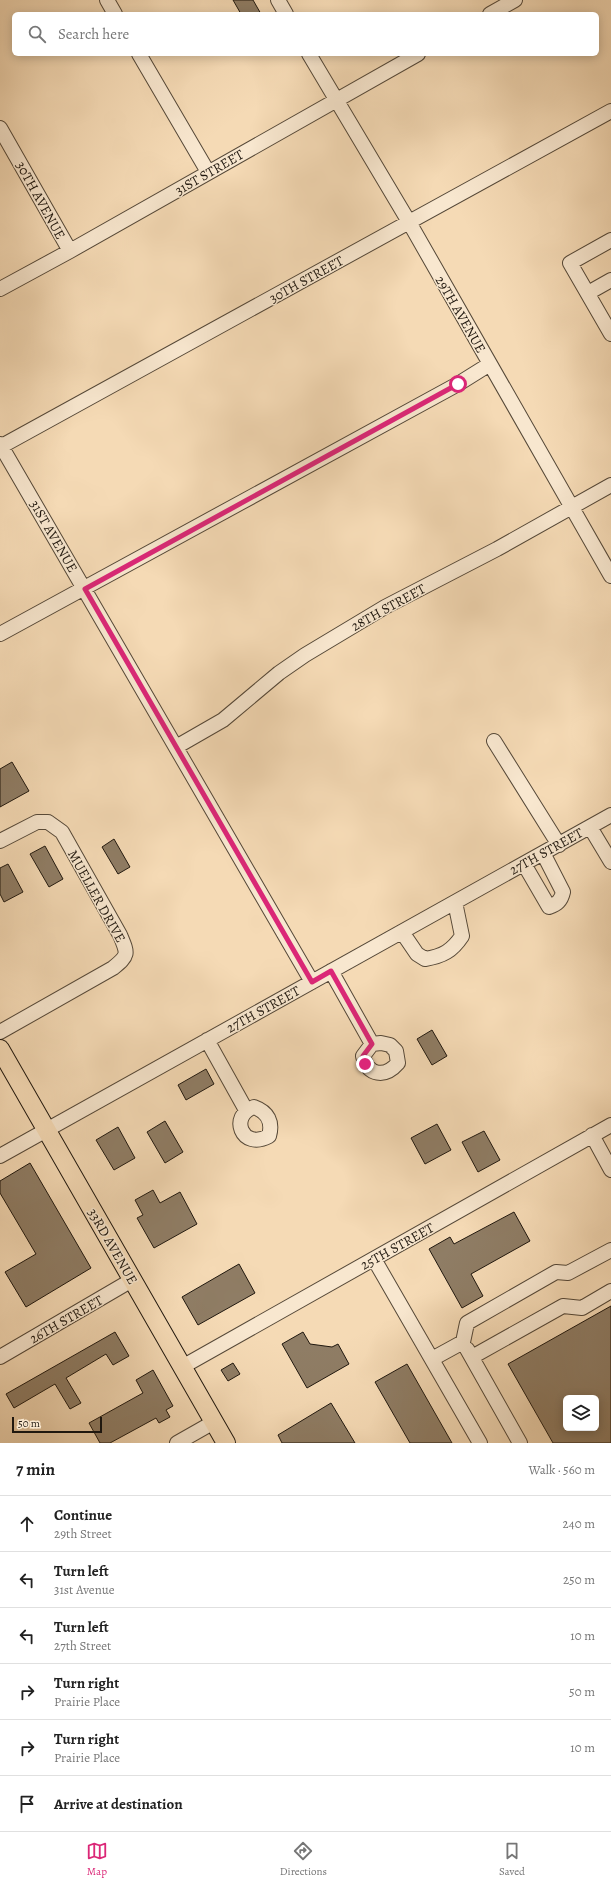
<!DOCTYPE html>
<html lang="en">
<head>
<meta charset="utf-8">
<style>
  :root { --surface:#fff; --page:#f6f6f6; --text:#222; --muted:#767676; --line:#e0e0e0; --accent:#db2777 }
  body { margin:0; font-family:Alegreya,serif; background:var(--page); color:var(--text) }
  .controls { position:absolute; right:12px; bottom:12px; display:grid; overflow:hidden; border-radius:6px; box-shadow:0 2px 10px #0003 }
  .controls button { width:36px; height:36px; display:grid; place-items:center; padding:0; border:0; border-bottom:1px solid var(--line); background:var(--surface); color:var(--text); font:20px sans-serif }
  .scale { position:absolute; left:12px; bottom:10px; width:90px; box-sizing:border-box; padding-left:4px; border:2px solid #20180f; border-top:0; font-size:11px; line-height:14px; white-space:nowrap; color:#20180f; -webkit-text-stroke:3px #f8e7cf; paint-order:stroke }
  .stop { position:absolute; width:12px; height:12px; margin:-9px; border:3px solid #db2777; border-radius:50%; background:#fff }
  .stop.end { background:#db2777; border-color:#fff; box-shadow:0 1px 4px #0008 }
  .list { margin:0; padding:0; list-style:none }
  h2 { display:flex; justify-content:space-between; align-items:center; height:52px; margin:0; padding:0 16px; font-size:17px }
  h2 small { font-size:13px; font-weight:400; color:var(--muted) }
  .list li { display:grid; grid-template-columns:26px 1fr auto; gap:12px; align-items:center; box-sizing:border-box; height:56px; padding:0 16px; border-top:1px solid var(--line) }
  .list b { display:block; font-size:15px; white-space:nowrap }
  .list p { margin:0; font-size:13px; white-space:nowrap; color:var(--muted) }
  .list em { font-size:13px; font-style:normal; color:var(--muted) }
  .icon { flex:none; width:22px; height:22px; fill:none; stroke:currentColor; stroke-width:2; stroke-linecap:round; stroke-linejoin:round }
  .map { position:relative; flex:none; width:611px; height:1443px; overflow:hidden }
  .search { position:absolute; background:var(--surface); box-shadow:0 2px 10px #0003; left:12px; right:12px; top:12px; height:44px; display:flex; align-items:center; gap:10px; box-sizing:border-box; padding:0 14px; border-radius:6px; color:var(--muted); font-size:15px }
  .sheet { height:388px; background:var(--surface) }
  nav { display:flex; justify-content:space-around; align-items:center; box-sizing:border-box; height:56px; border-top:1px solid var(--line); background:var(--surface); font-size:11px; color:var(--muted) }
  nav a { display:grid; justify-items:center; gap:2px }
  nav .on { color:var(--accent) }
  .map>svg:first-child { display:block }
</style>
</head>
<body>
<div class="map">
<svg width="611" height="1443" viewBox="0 0 611 1443">
  <rect width="100%" height="100%" fill="#f5dab5"/>
  <filter id="stains"><feTurbulence type="fractalNoise" baseFrequency=".005" numOctaves="4"/><feColorMatrix values="0 0 0 0 .2 0 0 0 0 .09 0 0 0 0 .02 0 0 0 .5 -.17"/></filter>
  <radialGradient id="worn" r=".72"><stop offset=".6" stop-color="#630" stop-opacity="0"/><stop offset="1" stop-color="#630" stop-opacity=".3"/></radialGradient>
  <path fill="#8f7d65" stroke="#20180f" fill-rule="evenodd" d="M233,0H253L261,14H241Z
    M12,762L29,791L0,807V769Z
    M114,839L130,867L118,874L102,847Z
    M45,846L63,879L49,887L30,854Z
    M8,864L23,892L4,902L0,894V868Z
    M432,1030L447,1056L432,1065L417,1039Z
    M206,1069L214,1084L186,1100L178,1085Z
    M165,1121L183,1152L165,1163L147,1132Z
    M437,1124L451,1150L425,1164L411,1138Z
    M118,1127L135,1158L114,1170L96,1140Z
    M484,1131L500,1160L478,1172L462,1142Z
    M30,1163L91,1268L26,1307L5,1272L36,1254L0,1193V1181Z
    M153,1190L160,1203L180,1192L197,1224L154,1248L137,1218L143,1215L135,1200Z
    M514,1212L530,1241L471,1274L483,1296L462,1308L429,1249L450,1237L454,1244Z
    M239,1264L255,1293L198,1325L182,1297Z
    M611,1306V1443H553L508,1364ZM566,1398H596V1428H566Z
    M115,1332L129,1356L113,1365L106,1354L66,1378L81,1403L70,1409L55,1384L14,1408L6,1394Z
    M303,1332L310,1344L332,1347L338,1344L349,1364L307,1388L282,1344Z
    M233,1363L240,1374L228,1381L221,1370Z
    M407,1364L452,1443H410L375,1382Z
    M153,1370L173,1406L166,1410L170,1417L159,1423L156,1418L110,1443H100L89,1423L143,1393L136,1380Z
    M331,1403L355,1443H282L278,1435Z"/>
  <g fill="none" stroke-linecap="round" stroke-linejoin="round">
    <defs>
      <path id="minor" d="M107,0L115,14
        M278,0L286,14
        M490,14L515,0
        M139,54L208,172
        M309,54L409,222L611,576
        M0,128L70,251
        M611,240L570,263L611,334
        M0,289L70,251L418,54
        M588,293L611,280
        M0,444L312,982
        M0,447L611,111
        M0,634L458,384L490,364
        M494,741L559,845
        M176,747L223,720L279,673L305,655L385,607L497,549L611,485
        M590,827L611,862
        M0,841L37,822H48L62,832L120,935C128,954 129,955 113,968L0,1032
        M524,864L549,907C557,904 561,901 563,892L543,853
        M402,932L417,954L425,959C443,956 452,951 462,936L455,902
        M331,971L372,1044
        M207,1040L246,1110
        M381,1043L390,1045L396,1051L398,1063C385,1078 368,1076 363,1056L372,1044Z
        M254,1107C268,1112 273,1122 269,1136C241,1151 229,1115 254,1107Z
        M592,1135L611,1170
        M0,1156L611,815
        M374,1259L480,1443
        M467,1349L520,1443
        M0,1357L132,1280
        M472,1357L563,1306L582,1308L611,1291
        M432,1359L463,1342L467,1323L556,1272L568,1273L611,1250
        M182,1367L611,1125
        M177,1443L214,1422"/>
      <path id="major" d="M0,1049L226,1443"/>
    </defs>
    <use href="#minor" stroke="#554838" stroke-width="16"/>
    <use href="#major" stroke="#20180f" stroke-width="20"/>
    <use href="#minor" stroke="#f8e7cf" stroke-width="14"/>
    <use href="#major" stroke="#f5dab5" stroke-width="18"/>
  </g>
  <g fill="none" stroke-linecap="round" stroke-linejoin="round">
    <path stroke="#db2777" stroke-width="5" d="M365,1064L363,1056L372,1044L331,971L312,982L85,589L458,384"/>
  </g>
  <g text-anchor="middle" stroke-width="3" stroke-linejoin="round" paint-order="stroke">
    <g font-size="14" fill="#20180f" stroke="#f8e7cf">
      <text transform="translate(209 172) rotate(-30)" y="5">31ST STREET</text>
      <text transform="translate(41 200) rotate(61)" y="5">30TH AVENUE</text>
      <text transform="translate(306 279) rotate(-29)" y="5">30TH STREET</text>
      <text transform="translate(461 314) rotate(60)" y="5">29TH AVENUE</text>
      <text transform="translate(54 536) rotate(60)" y="5">31ST AVENUE</text>
      <text transform="translate(388 607) rotate(-29)" y="5">28TH STREET</text>
      <text transform="translate(546 851) rotate(-29)" y="5">27TH STREET</text>
      <text transform="translate(97 896) rotate(61)" y="5">MUELLER DRIVE</text>
      <text transform="translate(263 1009) rotate(-29)" y="5">27TH STREET</text>
      <text transform="translate(113 1246) rotate(60)" y="5">33RD AVENUE</text>
      <text transform="translate(397 1246) rotate(-29)" y="5">25TH STREET</text>
      <text transform="translate(66 1319) rotate(-30)" y="5">26TH STREET</text>
    </g>
  </g>
  <rect width="100%" height="100%" filter="url(#stains)"/>
  <rect width="100%" height="100%" fill="url(#worn)"/>
</svg>
<div class="controls">
<button><svg class="icon" aria-label="layers" viewBox="0 0 24 24"><path d="M12 4l9 5-9 5-9-5zM3 14l9 5 9-5"/></svg></button>
</div>
<div class="scale">50 m</div>
<div class="stop" style="left:458px;top:384px"></div>
<div class="stop end" style="left:365px;top:1064px"></div>
<div class="search"><svg class="icon" aria-label="search" viewBox="0 0 24 24"><circle cx="10" cy="10" r="6"/><path d="M15 15l6 6"/></svg>Search here</div>
</div>
<section class="sheet">
<h2>7 min<small>Walk · 560 m</small></h2>
<ul class="list">
<li><svg class="icon" aria-label="ahead" viewBox="0 0 24 24"><path d="M12 20V5M6 11l6-6 6 6"/></svg><div><b>Continue</b><p>29th Street</p></div><em>240 m</em></li>
<li><svg class="icon" aria-label="left" viewBox="0 0 24 24"><path d="M17 20v-9H6M10 6l-5 5 5 5"/></svg><div><b>Turn left</b><p>31st Avenue</p></div><em>250 m</em></li>
<li><svg class="icon" aria-label="left" viewBox="0 0 24 24"><path d="M17 20v-9H6M10 6l-5 5 5 5"/></svg><div><b>Turn left</b><p>27th Street</p></div><em>10 m</em></li>
<li><svg class="icon" aria-label="right" viewBox="0 0 24 24"><path d="M7 20v-9h11M14 6l5 5-5 5"/></svg><div><b>Turn right</b><p>Prairie Place</p></div><em>50 m</em></li>
<li><svg class="icon" aria-label="right" viewBox="0 0 24 24"><path d="M7 20v-9h11M14 6l5 5-5 5"/></svg><div><b>Turn right</b><p>Prairie Place</p></div><em>10 m</em></li>
<li><svg class="icon" aria-label="arrive" viewBox="0 0 24 24"><path d="M6 21V4h12l-3 4 3 4H6"/></svg><div><b>Arrive at destination</b></div></li>
</ul>
</section>
<nav>
<a class="on"><svg class="icon" aria-label="map" viewBox="0 0 24 24"><path d="M3 6l6-2 6 2 6-2v14l-6 2-6-2-6 2zM9 4v14M15 6v14"/></svg>Map</a>
<a><svg class="icon" aria-label="directions" viewBox="0 0 24 24"><path d="M12 3l9 9-9 9-9-9zM9 14v-3h6M13 9l2 2-2 2"/></svg>Directions</a>
<a><svg class="icon" aria-label="saved" viewBox="0 0 24 24"><path d="M7 4h10v16l-5-4-5 4z"/></svg>Saved</a>
</nav>
</body>
</html>
